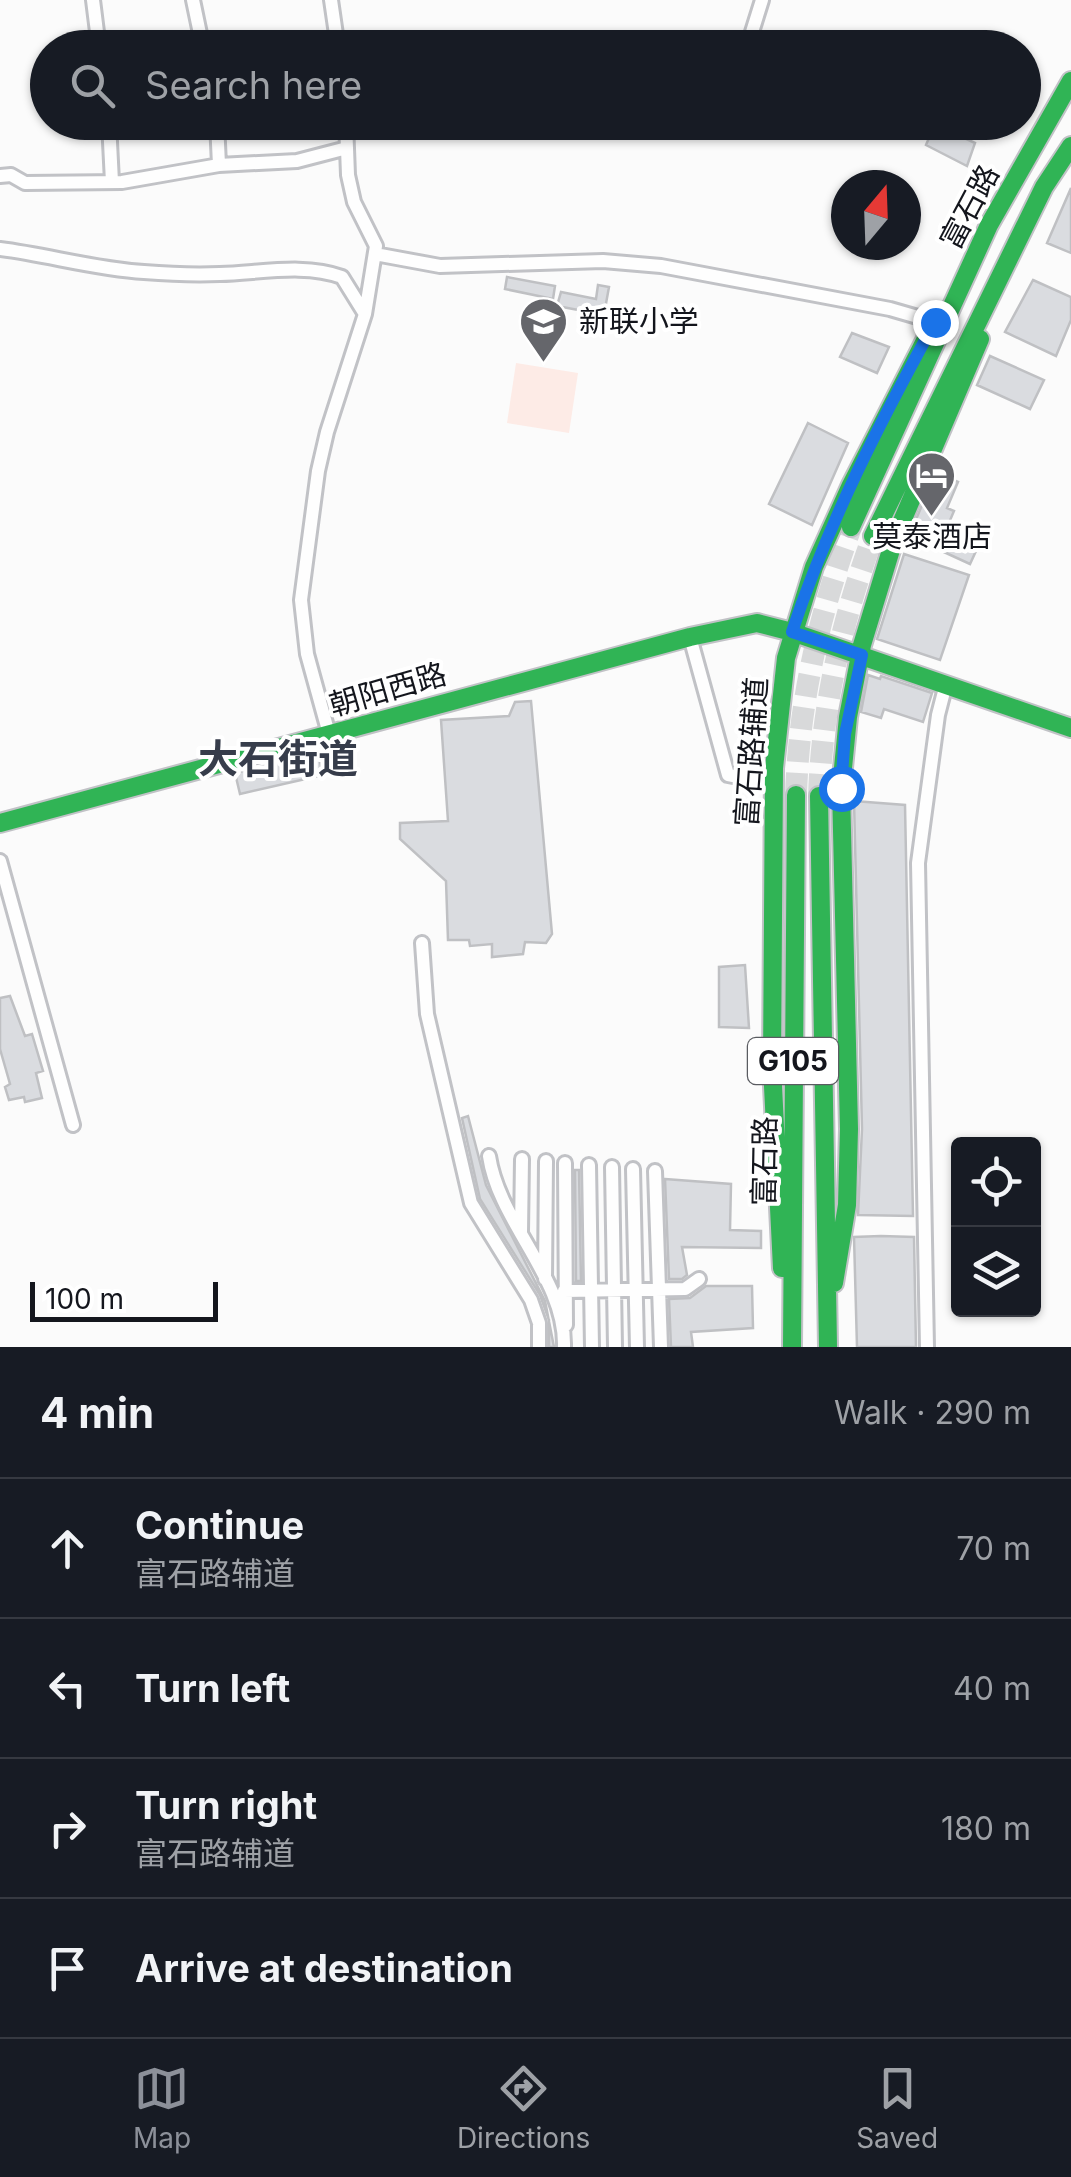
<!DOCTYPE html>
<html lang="en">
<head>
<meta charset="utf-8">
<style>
  :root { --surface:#171b24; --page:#20242c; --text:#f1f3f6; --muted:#9ea1a6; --line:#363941; --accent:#8c9099 }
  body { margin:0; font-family:Inter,"Noto Sans SC",sans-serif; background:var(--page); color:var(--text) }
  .controls { position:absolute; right:30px; bottom:30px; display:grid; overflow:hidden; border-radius:10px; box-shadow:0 2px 8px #0004 }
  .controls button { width:90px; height:90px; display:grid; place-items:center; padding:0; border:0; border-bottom:2px solid var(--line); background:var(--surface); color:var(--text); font:50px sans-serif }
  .compass { position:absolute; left:831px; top:170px; width:90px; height:90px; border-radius:50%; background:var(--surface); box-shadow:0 2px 8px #0004; rotate:19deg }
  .scale { position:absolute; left:30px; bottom:25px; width:188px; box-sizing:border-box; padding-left:10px; border:5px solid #14161d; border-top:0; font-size:28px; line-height:35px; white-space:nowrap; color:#14161d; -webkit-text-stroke:8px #fff; paint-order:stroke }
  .stop { position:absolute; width:30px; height:30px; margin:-22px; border:8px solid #1a73e8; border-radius:50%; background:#fff }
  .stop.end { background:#1a73e8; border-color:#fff; box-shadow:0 2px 10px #0008 }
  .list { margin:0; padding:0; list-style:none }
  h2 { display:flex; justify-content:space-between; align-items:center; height:130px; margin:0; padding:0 40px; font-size:42px }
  h2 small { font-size:32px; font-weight:400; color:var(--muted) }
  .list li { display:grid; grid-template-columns:65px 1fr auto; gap:30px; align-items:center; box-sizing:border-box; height:140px; padding:0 40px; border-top:2px solid var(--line) }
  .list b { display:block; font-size:38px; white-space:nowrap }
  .list p { margin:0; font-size:32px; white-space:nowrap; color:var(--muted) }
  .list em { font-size:32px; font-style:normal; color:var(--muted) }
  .icon { flex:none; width:55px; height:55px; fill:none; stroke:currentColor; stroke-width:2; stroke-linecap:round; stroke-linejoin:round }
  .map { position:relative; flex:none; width:1071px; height:1347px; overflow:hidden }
  .search { position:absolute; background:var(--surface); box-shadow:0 2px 8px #0004; left:30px; right:30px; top:30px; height:110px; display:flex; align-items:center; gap:25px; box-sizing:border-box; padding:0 35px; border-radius:55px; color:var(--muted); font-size:38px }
  .sheet { height:690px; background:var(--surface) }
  nav { display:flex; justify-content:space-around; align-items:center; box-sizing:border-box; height:140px; border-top:2px solid var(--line); background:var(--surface); font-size:28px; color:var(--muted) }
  nav a { display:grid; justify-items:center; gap:5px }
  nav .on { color:var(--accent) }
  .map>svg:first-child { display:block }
</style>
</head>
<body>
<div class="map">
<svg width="1071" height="1347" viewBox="0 0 1071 1347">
  <rect width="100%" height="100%" fill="#fbfbfb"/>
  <path fill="#fdebe6" d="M516,363L578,373L569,433L507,423Z"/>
  <path fill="#dadce0" stroke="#bfc0c3" stroke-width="2.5" d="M935,124L975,143L967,166L926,145Z
    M1071,188V253L1047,243Z
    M507,277L555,286L553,299L505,289Z
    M1033,280L1071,297V320L1056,356L1005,332Z
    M598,285L609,287L603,320L588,317L589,312L557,306L561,292L596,299Z
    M852,333L889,347L877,373L840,357Z
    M990,356L1044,380L1030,409L977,385Z
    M808,423L848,443L812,525L769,504Z
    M936,472L958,482L947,508L954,511L948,525L981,540L970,564L909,536Z
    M904,554L969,575L940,660L877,639Z
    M868,675L880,679L881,676L932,693L923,722L884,709L881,718L861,712Z
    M531,701L552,934L546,943L525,942L523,954L492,957V944L470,946L469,940H448L446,881L400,839V823L448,821L441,720L509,716L515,702Z
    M318,753L323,775L240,794L235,773Z
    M854,801L905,805L913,1216L858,1215L862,1129Z
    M745,965L749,1028L719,1027V967Z
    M10,996L25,1036L32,1034L43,1071L36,1073L42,1098L25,1102L24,1097L9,1100L5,1087L10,1084L0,1049V998Z
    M468,1116L486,1185L545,1301L554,1347H549V1320L540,1295L480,1199L462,1118Z
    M575,1170H579L581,1281H576Z
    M665,1179L731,1184L730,1230L761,1231V1248L682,1247L687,1275L682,1279H669Z
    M881,1236L914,1237L916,1347H857L854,1237Z
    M706,1286H752L753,1328L691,1332L693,1347H671L669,1299L690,1298Z"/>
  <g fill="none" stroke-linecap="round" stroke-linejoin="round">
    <path stroke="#d8d9da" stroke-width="22" stroke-dasharray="22 11" stroke-linecap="butt" d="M796,795C799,701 819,616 851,527
      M819,796C822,705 842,621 873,536"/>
    <defs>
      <path id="street" d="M93,0L99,48
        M193,0L203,48
        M331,0L338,48
        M747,48L762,0
        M109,122L112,182
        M219,165L297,161L347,148
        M0,176L11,175L25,183L122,182L219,165L217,122
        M0,249C48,255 95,269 144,272C169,274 195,275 220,274C259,273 305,263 342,277L365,314
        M375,254L440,266L603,261L661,266L890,309L935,322
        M690,637L728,775L774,784
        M329,734L307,654L301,600L318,471L327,432L365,314L376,246L354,202L348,175L346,122
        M0,861L73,1125
        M422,943L427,1014L471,1203L531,1300L539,1323V1347
        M489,1156C499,1223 566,1279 564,1347
        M565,1163L566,1325
        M589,1165L592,1347
        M612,1167L615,1347
        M633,1169L637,1347
        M655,1171L661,1347
        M521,1232L522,1159
        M545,1279L546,1161
        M564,1291L685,1289L699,1279
        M927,1347L918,863L938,715L946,684"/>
      <path id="fast" d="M851,527L989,225L1071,81
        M873,536L1044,187L1071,146
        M819,796L828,1347
        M0,823L690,637L757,623L792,632L1071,728
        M782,1268L772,1066L774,768L786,658L814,567L851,485L932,327
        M834,1283L847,1205L849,1129L841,788L848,717L862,645L894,540L980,339
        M792,1347L796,795"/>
    </defs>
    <use href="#street" stroke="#c1c2c6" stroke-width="18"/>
    <use href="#fast" stroke="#c1c2c6" stroke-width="22"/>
    <use href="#street" stroke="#fefefe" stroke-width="12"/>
    <use href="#fast" stroke="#30b455" stroke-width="18"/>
  </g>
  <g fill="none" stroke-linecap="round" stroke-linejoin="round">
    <path stroke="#1a73e8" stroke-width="12" d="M841,788L845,734L862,655L792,632C828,523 880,422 935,322"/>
  </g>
  <defs>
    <symbol id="school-pin" viewBox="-11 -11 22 30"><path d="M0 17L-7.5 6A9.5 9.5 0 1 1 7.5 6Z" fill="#65666b" stroke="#fff"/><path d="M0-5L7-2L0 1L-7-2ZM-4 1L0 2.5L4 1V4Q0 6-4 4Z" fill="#fff"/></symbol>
    <symbol id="hotel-pin" viewBox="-11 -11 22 30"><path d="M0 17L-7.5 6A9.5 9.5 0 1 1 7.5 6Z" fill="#65666b" stroke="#fff"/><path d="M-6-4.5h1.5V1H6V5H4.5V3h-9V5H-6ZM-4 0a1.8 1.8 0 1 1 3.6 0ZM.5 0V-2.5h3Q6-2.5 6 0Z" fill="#fff"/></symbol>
  </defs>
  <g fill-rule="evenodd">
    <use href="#school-pin" x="516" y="294" width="55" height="75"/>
    <use href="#hotel-pin" x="904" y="448" width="55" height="75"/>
  </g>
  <g text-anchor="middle" stroke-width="8" stroke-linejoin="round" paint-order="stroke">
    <rect fill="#fff" stroke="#5a5c61" stroke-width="2.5" x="748" y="1038" width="90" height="46" rx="8"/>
    <g font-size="28" font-weight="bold" fill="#14161d">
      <text x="793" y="1071">G105</text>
    </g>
    <g font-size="30" fill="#14161d" stroke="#fff">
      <text transform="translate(970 207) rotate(-62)" y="10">富石路</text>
      <text transform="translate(388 690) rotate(-16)" y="10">朝阳西路</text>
      <text transform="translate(752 752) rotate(-86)" y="10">富石路辅道</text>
      <text transform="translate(765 1161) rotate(-89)" y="10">富石路</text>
    </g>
    <g font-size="30" fill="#14161d" stroke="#fff" text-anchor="start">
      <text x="579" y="332">新联小学</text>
      <text x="932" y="547" text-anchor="middle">莫泰酒店</text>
    </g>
    <g font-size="40" font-weight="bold" fill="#373d4b" stroke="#fff">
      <text x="278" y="773">大石街道</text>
    </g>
  </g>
</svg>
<div class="controls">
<button><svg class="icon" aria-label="locate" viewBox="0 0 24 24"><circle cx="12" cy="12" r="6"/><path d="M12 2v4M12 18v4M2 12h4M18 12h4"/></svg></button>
<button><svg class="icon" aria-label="layers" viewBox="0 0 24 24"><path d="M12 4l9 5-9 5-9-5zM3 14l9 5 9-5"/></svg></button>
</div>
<svg class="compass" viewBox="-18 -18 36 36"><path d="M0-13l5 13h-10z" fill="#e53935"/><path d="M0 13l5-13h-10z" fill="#9ea1a6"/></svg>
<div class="scale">100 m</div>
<div class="stop" style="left:841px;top:788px"></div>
<div class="stop end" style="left:935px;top:322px"></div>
<div class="search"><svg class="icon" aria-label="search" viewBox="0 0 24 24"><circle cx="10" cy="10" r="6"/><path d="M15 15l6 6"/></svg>Search here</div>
</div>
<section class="sheet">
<h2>4 min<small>Walk · 290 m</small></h2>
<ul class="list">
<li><svg class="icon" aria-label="ahead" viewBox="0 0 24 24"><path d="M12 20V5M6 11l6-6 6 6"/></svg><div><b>Continue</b><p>富石路辅道</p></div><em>70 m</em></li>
<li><svg class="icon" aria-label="left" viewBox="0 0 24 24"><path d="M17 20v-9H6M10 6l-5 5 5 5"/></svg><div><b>Turn left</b></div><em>40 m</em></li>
<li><svg class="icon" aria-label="right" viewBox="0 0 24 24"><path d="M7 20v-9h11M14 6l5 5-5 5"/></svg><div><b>Turn right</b><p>富石路辅道</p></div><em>180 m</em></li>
<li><svg class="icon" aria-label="arrive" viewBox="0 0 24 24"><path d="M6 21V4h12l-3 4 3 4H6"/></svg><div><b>Arrive at destination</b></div></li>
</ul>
</section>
<nav>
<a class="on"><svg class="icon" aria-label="map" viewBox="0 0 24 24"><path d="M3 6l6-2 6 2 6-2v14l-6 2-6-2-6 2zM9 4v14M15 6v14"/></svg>Map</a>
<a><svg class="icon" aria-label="directions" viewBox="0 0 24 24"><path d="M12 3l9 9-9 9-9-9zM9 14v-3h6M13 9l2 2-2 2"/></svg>Directions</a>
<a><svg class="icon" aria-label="saved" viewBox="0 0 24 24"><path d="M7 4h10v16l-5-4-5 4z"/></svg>Saved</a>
</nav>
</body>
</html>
